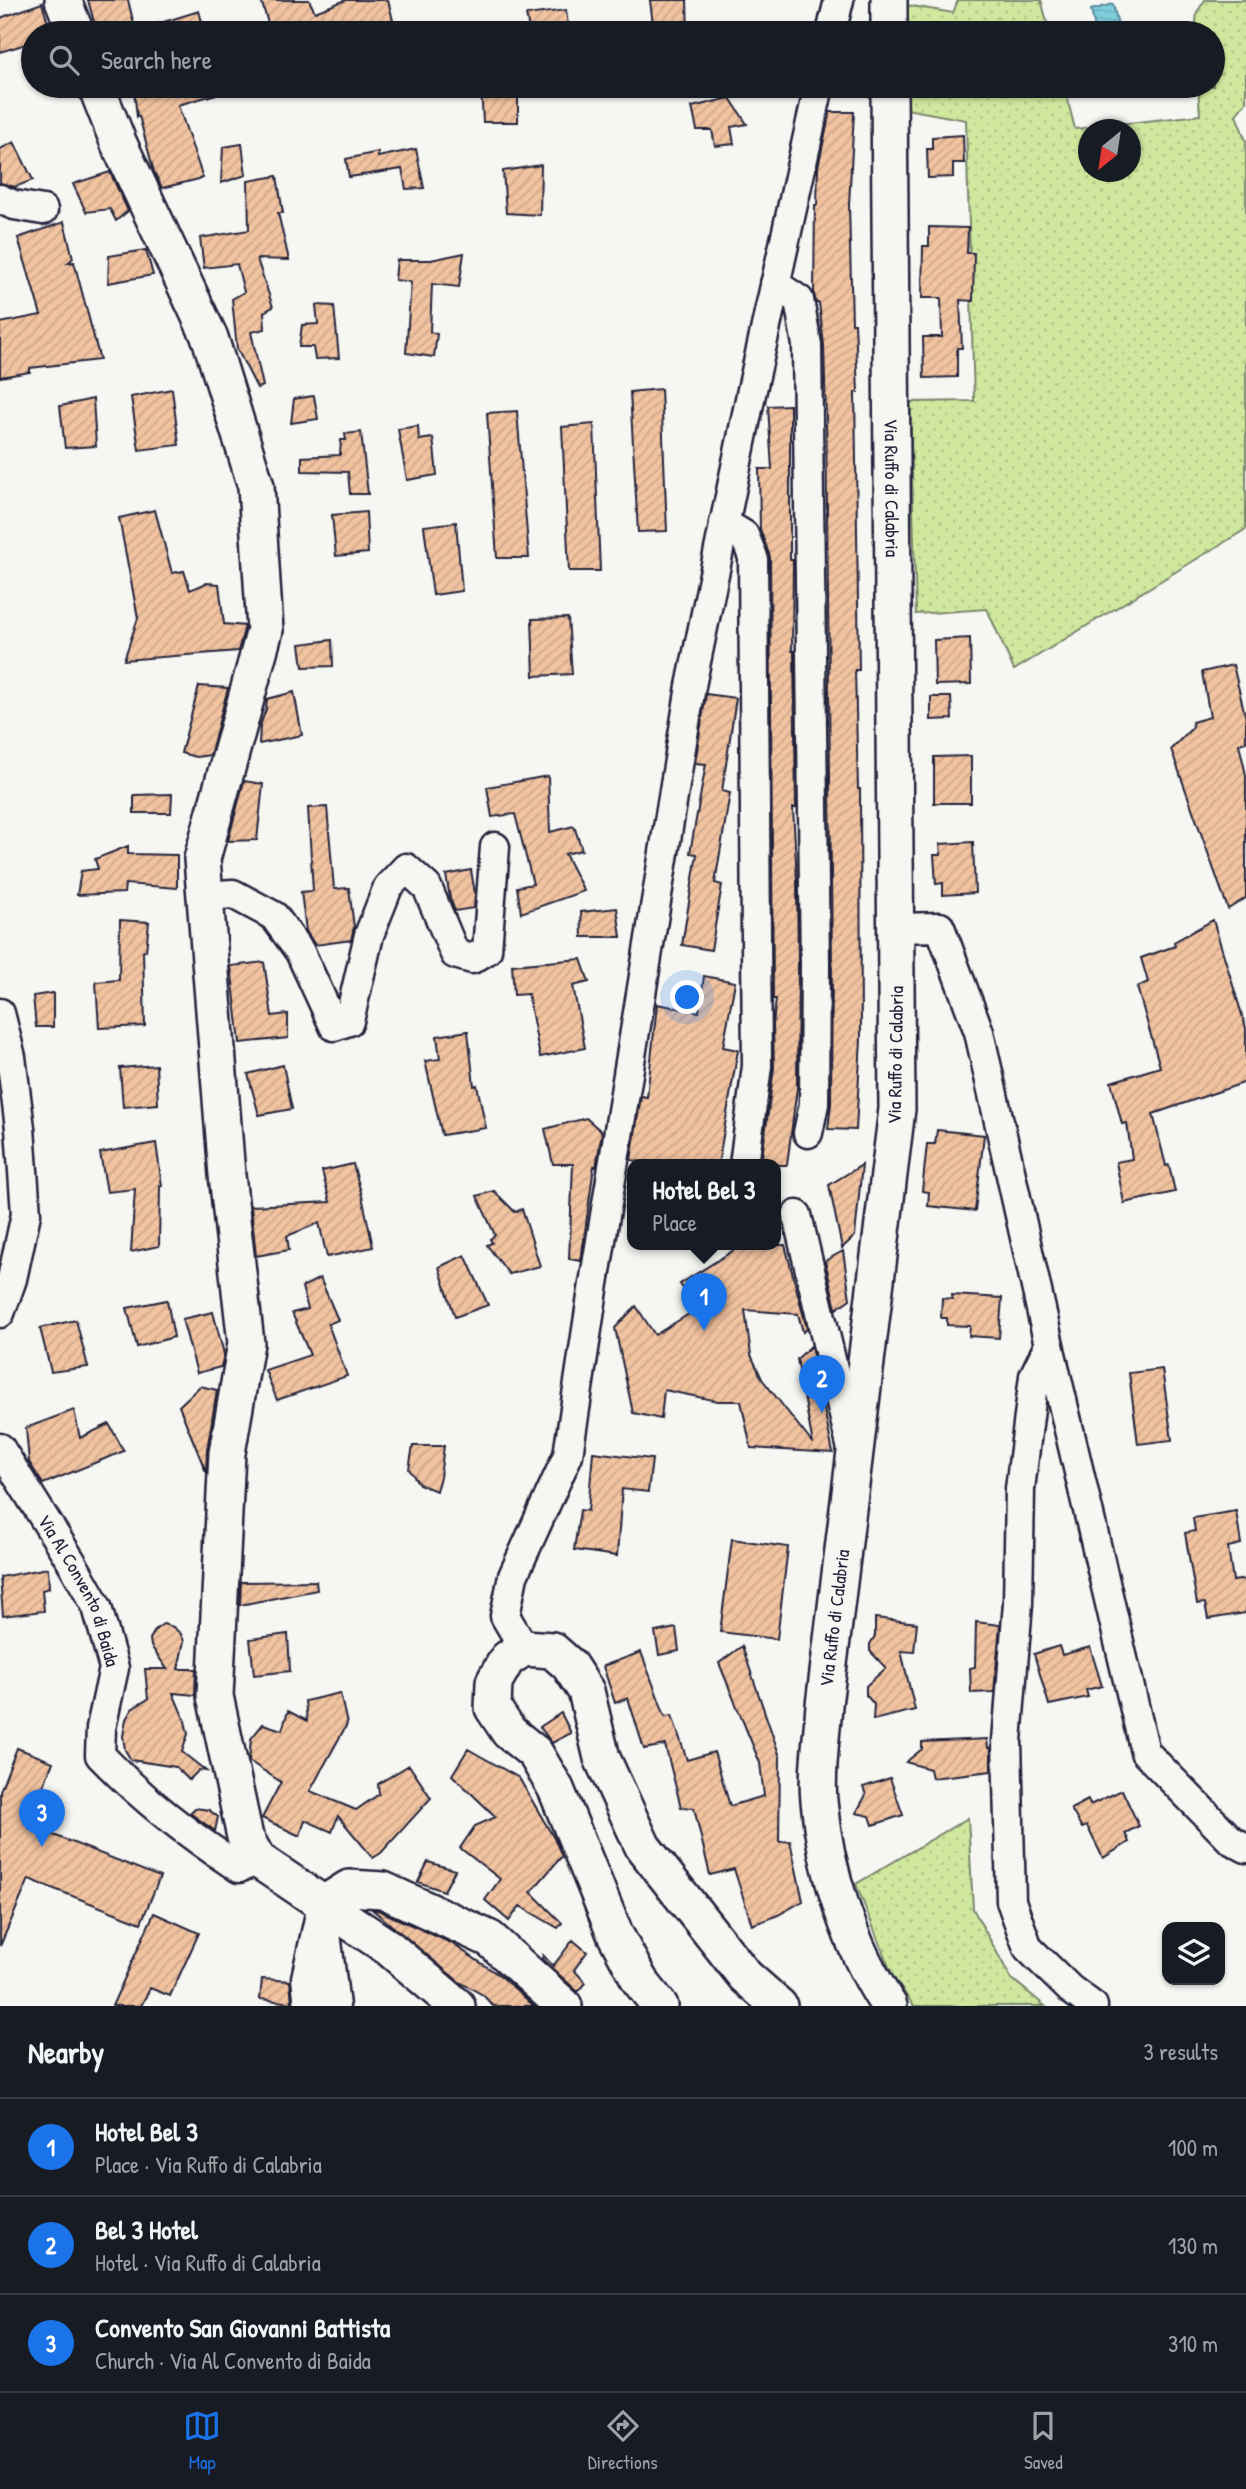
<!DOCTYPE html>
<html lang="en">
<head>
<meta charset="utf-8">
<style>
  :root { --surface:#171b24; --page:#242831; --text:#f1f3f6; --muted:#9ea1a6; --line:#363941; --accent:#1a73e8 }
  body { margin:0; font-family:"Patrick Hand",sans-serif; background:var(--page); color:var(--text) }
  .controls { position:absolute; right:21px; bottom:21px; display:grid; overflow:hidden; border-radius:14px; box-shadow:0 2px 5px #0004 }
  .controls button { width:63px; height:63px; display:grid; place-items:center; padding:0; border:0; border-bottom:2px solid var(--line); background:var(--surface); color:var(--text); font:35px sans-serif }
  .compass { position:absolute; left:1078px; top:119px; width:63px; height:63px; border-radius:50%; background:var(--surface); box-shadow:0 2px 5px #0004; rotate:210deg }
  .you { position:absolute; left:688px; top:998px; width:24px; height:24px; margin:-18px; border:5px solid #fff; border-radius:50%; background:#1a73e8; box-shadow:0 0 0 10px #1a73e833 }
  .badge { display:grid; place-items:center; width:46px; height:46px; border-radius:50%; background:var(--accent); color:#fff; font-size:23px; font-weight:700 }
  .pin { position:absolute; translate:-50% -58px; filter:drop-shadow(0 2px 4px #0008) }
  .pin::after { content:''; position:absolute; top:37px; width:24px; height:21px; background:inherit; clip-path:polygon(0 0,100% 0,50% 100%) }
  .popup { position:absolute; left:627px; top:1159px; width:154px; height:91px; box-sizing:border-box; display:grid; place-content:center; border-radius:14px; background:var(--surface); filter:drop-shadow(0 2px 5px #0005); font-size:23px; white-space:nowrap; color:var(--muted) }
  .popup b { font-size:26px; color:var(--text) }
  .popup::after { content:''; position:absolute; left:50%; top:100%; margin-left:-14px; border:14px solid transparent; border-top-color:var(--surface) }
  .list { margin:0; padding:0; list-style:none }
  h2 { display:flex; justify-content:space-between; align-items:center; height:91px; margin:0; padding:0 28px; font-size:30px }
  h2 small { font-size:23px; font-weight:400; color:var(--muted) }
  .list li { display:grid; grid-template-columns:46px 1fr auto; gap:21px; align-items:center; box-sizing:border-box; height:98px; padding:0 28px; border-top:2px solid var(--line) }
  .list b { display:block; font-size:26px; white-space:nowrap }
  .list p { margin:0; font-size:23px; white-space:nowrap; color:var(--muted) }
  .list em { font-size:23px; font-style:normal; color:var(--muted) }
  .icon { flex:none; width:38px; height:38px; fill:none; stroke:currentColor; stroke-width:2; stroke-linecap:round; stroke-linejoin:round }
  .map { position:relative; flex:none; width:1246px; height:2006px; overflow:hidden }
  .search { position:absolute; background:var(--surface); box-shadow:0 2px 5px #0004; left:21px; right:21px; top:21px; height:77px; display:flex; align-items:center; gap:18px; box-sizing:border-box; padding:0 24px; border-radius:38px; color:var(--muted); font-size:26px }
  .sheet { height:385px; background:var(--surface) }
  nav { display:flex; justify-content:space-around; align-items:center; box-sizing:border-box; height:98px; border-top:2px solid var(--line); background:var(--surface); font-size:19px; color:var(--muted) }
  nav a { display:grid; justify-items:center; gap:4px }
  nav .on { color:var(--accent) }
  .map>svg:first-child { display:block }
</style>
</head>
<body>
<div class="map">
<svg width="1246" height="2006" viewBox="0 0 1246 2006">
  <defs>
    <pattern id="grass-dots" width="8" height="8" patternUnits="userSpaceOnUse" patternTransform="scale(1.75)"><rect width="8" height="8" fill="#d0e89e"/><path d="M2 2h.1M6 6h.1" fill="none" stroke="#b2c789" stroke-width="1.8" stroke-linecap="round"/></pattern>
    <pattern id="water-rules" width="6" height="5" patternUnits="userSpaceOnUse" patternTransform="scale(1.75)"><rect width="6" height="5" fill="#7fcedd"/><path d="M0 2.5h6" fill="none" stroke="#6db1bf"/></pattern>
    <pattern id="building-hatch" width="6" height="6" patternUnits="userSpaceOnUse" patternTransform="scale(1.75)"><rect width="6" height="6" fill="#f1c3a0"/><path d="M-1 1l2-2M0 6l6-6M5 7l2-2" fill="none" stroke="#cea78b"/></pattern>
  </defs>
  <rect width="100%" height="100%" fill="#f6f6f2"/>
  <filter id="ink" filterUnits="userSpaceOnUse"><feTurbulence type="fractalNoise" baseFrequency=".0143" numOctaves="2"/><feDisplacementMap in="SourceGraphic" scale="14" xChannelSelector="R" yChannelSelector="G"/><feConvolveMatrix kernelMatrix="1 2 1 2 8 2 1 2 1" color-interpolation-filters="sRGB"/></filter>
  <g filter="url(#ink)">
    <path fill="url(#grass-dots)" stroke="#79856c" stroke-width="2" fill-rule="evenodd" d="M958,0H1041L1050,33H906V5L953,13Z
      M1205,0H1246V102L1236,115L1246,141V529L1014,670L987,609L916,614L910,402L974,401L966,120L906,109V86H1064L1075,129L1200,115L1198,86H1213V33H1195L1197,12ZM1088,130H1130V172H1088Z
      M968,1818L973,1909L1011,1978L1045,2006H914L893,1977L856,1884Z"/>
    <path fill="url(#water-rules)" stroke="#5a899c" stroke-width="2" d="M1113,4L1120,33H1096L1091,10Z"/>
    <path fill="url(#building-hatch)" stroke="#22223b" stroke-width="2" d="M88,0H128L136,33H97Z
      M261,0H309L315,12L346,0H388L396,33H365L362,24L331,33H271Z
      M650,0H687L688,33H654Z
      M42,3L51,33H33V42L0,52V18Z
      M566,10L569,33H530L526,15Z
      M199,11L205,33H141V29Z
      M151,86H226L227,91L178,105L203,178L162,188L154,172L139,116L137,117L134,90Z
      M518,86V122H483L481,87Z
      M730,98L747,124L731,127L734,144L715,146L712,130H697L692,107Z
      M830,112H854L849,205L852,323H855L858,392H855L859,670H855L858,789H860L861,1039L856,1130L828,1129L831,1104L832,964L826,418L824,345L819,303H816L814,294L815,205H817L818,167Z
      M963,135L964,163H953V177L928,178L927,149H932V137Z
      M14,142L33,180L15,187L0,183V149Z
      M242,144L246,175L221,183L223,147Z
      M416,149L424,188L406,189L402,169L349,177L346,159L378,152V157Z
      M541,165L540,215L506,213L503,171Z
      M110,172L128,211L116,221L110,209L86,212L73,184Z
      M277,176L283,213H278L289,260L257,259L273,307L264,312L265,329L251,332L263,386L257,388L237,349L232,299L244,292L237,264L204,268L200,238L249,230L248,181Z
      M64,222L73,258L68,263L74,262L100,360L30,368V372L0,377V323L41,315L18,238Z
      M929,227L968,228L967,253H974L973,301L960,300L962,348H957V377L924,378L923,337H942L941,298H922L923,246H929Z
      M146,250L153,275L108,283L109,256Z
      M464,253L459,287L432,284L430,332L437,334L434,357L406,353L411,282L395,280L397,260H431Z
      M316,305L334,306L339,358L315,359L313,347H299L302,325L318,324Z
      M172,389L179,445L139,450L131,397Z
      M661,389L667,531L638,532L630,392Z
      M314,396L318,419L291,423L294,399Z
      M93,399L96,446L65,448L60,406Z
      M790,405V560H793L792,651H794L796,808H793L797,880L798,964L797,1088L787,1165H761L774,1068L773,1024L776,999H773L770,557L760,529L759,469H772L768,406Z
      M517,411L529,558H497L487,413Z
      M594,424L600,571H569L562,427Z
      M418,426L419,440L433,438L437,475L407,480L398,429Z
      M361,432L368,494H350L348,472L302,471V457L340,455L341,440H346L345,434Z
      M155,510L172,573L184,571L190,590L207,583L219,584L224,624L245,626L238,651L124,660L138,618L119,518Z
      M366,512L368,553L336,556L332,515Z
      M456,522L462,591L433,595L424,526Z
      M568,618L572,674L534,676L532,619Z
      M970,638L971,684L935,685L934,640Z
      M332,640L333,666L303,667L300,644Z
      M1233,665L1246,719V742L1239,744L1246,775V898L1228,909L1171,749L1193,727L1192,722L1210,717L1202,672Z
      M199,686L228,688L210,755L196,757L181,753Z
      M294,692L302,735L259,744L260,726L266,709L267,699Z
      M706,694L736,698L722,791L730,793L715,883L722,885L711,950L682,945L697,854L690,853L706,764L695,763Z
      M931,697H951L952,719L931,720Z
      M971,756V803H934V757Z
      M548,776L550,832L574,826L582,850L565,854L584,891L521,913L517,887L533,884L515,814L492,817L487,787Z
      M244,781L263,784L257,840L228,841Z
      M172,794L171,813H134V795Z
      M327,807L334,889L349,888L354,927L351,940L315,945L306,931L301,892L313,891L308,808Z
      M973,842L975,893L943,895V883L936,884L934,855H941L940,844Z
      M128,846V854L177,855V888L125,884L124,893L77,895L81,871L98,869L95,859Z
      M471,870L475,894L474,908L455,911L450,898L446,875Z
      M617,908L621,937H582L581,912Z
      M120,920L149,922L146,951H143L145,1026L99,1028L96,982L119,980Z
      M1213,920L1246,1028V1082L1153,1114L1166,1166L1169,1165L1175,1192L1124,1203L1116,1162L1132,1159L1127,1123L1122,1124L1111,1082L1160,1067L1137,987L1148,982L1141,958L1175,946L1174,942Z
      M581,959L589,982L573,986L585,1048L540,1057L528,994L514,995L512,965Z
      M264,962L272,1016L288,1014V1038L240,1043L231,966Z
      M704,976L735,982L723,1047L738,1050L718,1165H660L631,1160L641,1096L647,1097L657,1004L699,1012Z
      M53,993V1027H36L33,996Z
      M468,1031L474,1086L477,1085L486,1128L442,1135L425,1061L440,1059L437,1036Z
      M156,1065L158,1104L123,1107L120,1068Z
      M283,1065L292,1109L259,1115L248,1074Z
      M586,1118L602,1132L596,1167L594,1166L581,1261L569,1259L573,1164H553L545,1129Z
      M937,1130L984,1135L975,1211L928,1206L929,1192L922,1191L927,1144H935Z
      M156,1143L162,1186H160L159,1246L131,1252L135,1189L107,1192L100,1153Z
      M353,1164L362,1196L373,1247L327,1257L319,1223L287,1236L289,1250L256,1256L251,1206L330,1202L322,1171Z
      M862,1165L855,1236L842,1248L829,1185Z
      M494,1191L515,1212L522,1209L540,1266L509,1274L487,1245L492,1243L490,1239L495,1235L477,1196Z
      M733,1245H785L807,1329L803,1332L798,1314L745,1310L751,1355L762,1379L813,1444L797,1359L811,1346L833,1453L751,1448L741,1401H718L664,1390L661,1419L633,1413L615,1328L636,1306L655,1335L697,1309L680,1284L734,1250Z
      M843,1251L850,1299L836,1309L825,1261Z
      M465,1255L488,1305L455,1317L439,1267Z
      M320,1278L338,1320L328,1324L347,1376L277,1400L265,1370L310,1355L292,1313L308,1309L302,1287Z
      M952,1295L1002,1298L999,1338L969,1336L970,1326L947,1325V1318H941L942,1298L952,1299Z
      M167,1300L174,1337L137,1347L127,1308Z
      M213,1312L224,1354L221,1367L197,1373L182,1319Z
      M76,1320L88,1367L51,1372L40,1328Z
      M1162,1369L1172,1440L1138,1444L1129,1373Z
      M200,1386L217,1390L207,1450L206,1472L179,1406Z
      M74,1410L80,1438L109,1424L124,1451L43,1484L29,1462L26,1428Z
      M413,1446H444L440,1477L436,1491L419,1484L409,1469Z
      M593,1452L652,1459L648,1492L622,1489L617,1556L574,1550L580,1510L588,1511Z
      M1236,1511L1241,1544L1228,1547L1233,1581L1246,1579V1613L1208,1619L1205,1603L1197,1604L1185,1533L1195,1531L1193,1518Z
      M732,1539L788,1547L777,1639L720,1632Z
      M48,1568L49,1588L42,1590L44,1611L3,1616L0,1577Z
      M316,1581L317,1590L240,1605L241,1582Z
      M875,1618L917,1623L914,1652L901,1651L915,1710L873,1720L874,1704L866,1695V1686L886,1668L870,1651V1644L875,1636Z
      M976,1622L1000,1625L994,1692L971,1693L970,1668L975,1667Z
      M163,1624L173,1627L181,1634L184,1641L178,1669H196L195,1695L173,1693L185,1721L188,1734L182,1752L206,1771L199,1770L189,1780L176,1767L131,1760L125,1750L123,1736L126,1719L132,1709L148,1699L145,1669H167L151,1646L150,1639L156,1629Z
      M676,1628L679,1651L659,1655L655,1632Z
      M288,1634L290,1671L254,1675L250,1639Z
      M742,1646L780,1757L779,1842L790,1841L803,1901L778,1915L752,1925L734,1869L710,1875L694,1808L681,1807L665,1745L644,1749L628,1698L615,1703L603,1666L641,1652L665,1716L672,1715L687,1760L714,1752L730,1806L764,1796L760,1763L719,1663Z
      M1059,1646L1062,1655L1090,1647L1102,1686L1086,1690L1088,1697L1049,1705L1034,1654Z
      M340,1693L347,1724L310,1791L356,1810L379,1794L378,1784L409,1765L431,1798L381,1853L373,1858L338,1816L332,1832L305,1820L300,1836L262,1818L281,1782L249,1761L251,1739L263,1724L282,1730L288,1711L307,1721L305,1701Z
      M561,1713L571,1733L552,1743L540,1727Z
      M987,1739L988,1748H991V1771L932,1778L930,1769L906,1762L922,1749V1742Z
      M17,1748L53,1762L28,1825L160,1877L141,1923L29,1879L0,1946V1791Z
      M468,1749L519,1778L555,1840L562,1856L531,1892L562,1923L558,1928L520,1906L509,1921L485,1900L500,1879L460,1848L475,1826L496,1817L452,1775Z
      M890,1778L903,1815L873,1825L870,1816L856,1813L866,1795L863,1787Z
      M1122,1790L1139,1826L1125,1833L1129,1842L1103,1858L1087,1826L1082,1828L1071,1809L1088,1800L1090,1805Z
      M195,1808L209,1810L218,1817L215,1831L190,1813Z
      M428,1862L455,1870L444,1891L418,1882Z
      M373,1910H378L451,1943L502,1977L534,2006H493L483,1995L458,1981Z
      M154,1913L199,1933L170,1996L150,1988L141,2006H112Z
      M573,1940L587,1952L574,1970L586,1983L578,1992L542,1959L543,1955L553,1966Z
      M262,1979L290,1981L292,2003L260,1999Z"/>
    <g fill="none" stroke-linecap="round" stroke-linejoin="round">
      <defs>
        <g id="minor">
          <path d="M831,33L839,0"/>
          <path d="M0,199L14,205L43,210"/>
          <path d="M775,284L799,300L807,345L815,964L814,1104L808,1133"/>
          <path d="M724,523L744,535L753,557L757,1066L744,1165"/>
          <path d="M205,896L233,894L274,916L300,952L334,1026L349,1021L369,935L388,887L406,868L427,887L455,954L472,959L487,950L495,847"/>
          <path d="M896,928L940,927L979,1032L1049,1345L1145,1752L1231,1840L1246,1848"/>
          <path d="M0,1013L11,1057L20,1128L26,1214L12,1279L0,1313"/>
          <path d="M797,1215L851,1445"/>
          <path d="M1049,1345L1034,1376L1020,1489L1018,1603L1007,1741L1011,1901L1028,1948L1070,1989L1093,2006"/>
          <path id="s1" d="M0,1448L71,1561L97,1607L114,1668L101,1728L100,1755C143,1800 188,1834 239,1868L258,1860"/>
          <path d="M524,1648L505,1616L513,1576L568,1455L593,1290L691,686L750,399L819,86"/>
          <path d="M325,1925L335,2006"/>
          <path d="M309,2006L306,1978L322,1905"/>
        </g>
        <g id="tertiary">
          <path d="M63,0L76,33"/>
          <path d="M889,0V33"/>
          <path d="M96,86L119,144L210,338L256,486L265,630L202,859L227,1175L246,1343L227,1453L215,1696L245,1837L258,1860L389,1948L457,2006"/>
          <path id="s2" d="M889,86L897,1109L824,1705C822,1735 816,1771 819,1801C825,1870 850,1948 889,2006"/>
          <path d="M322,1905L349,1888L383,1890L490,1939L564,2006"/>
          <path d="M660,2006L640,1981L615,1934L556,1789L535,1753L509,1732L493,1708L494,1682L507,1659L524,1648L552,1650L569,1665L586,1691L602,1758L643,1847L745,1976L779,2006"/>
        </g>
      </defs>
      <use href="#minor" stroke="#22223b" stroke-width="33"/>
      <use href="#tertiary" stroke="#22223b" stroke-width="40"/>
      <use href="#minor" stroke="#f6f6f2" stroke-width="28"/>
      <use href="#tertiary" stroke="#f6f6f2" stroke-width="35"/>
    </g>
  </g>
  <g text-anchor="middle" stroke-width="5" stroke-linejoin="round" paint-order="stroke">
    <g font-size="19" fill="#22223b" stroke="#f6f6f2">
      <text dy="7" stroke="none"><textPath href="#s2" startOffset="402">Via Ruffo di Calabria</textPath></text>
      <text transform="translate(895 1055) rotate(-89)" y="7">Via Ruffo di Calabria</text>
      <text dy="7" stroke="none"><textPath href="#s1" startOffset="164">Via Al Convento di Baida</textPath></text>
      <text transform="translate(834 1618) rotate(-83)" y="7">Via Ruffo di Calabria</text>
    </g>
  </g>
</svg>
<div class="controls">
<button><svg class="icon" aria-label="layers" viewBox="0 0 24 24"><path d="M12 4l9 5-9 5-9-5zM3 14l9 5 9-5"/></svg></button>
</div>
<svg class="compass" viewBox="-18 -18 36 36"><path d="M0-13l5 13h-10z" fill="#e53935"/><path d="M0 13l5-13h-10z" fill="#9ea1a6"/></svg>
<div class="you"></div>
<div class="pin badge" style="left:704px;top:1331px">1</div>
<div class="popup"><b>Hotel Bel 3</b>Place</div>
<div class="pin badge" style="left:822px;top:1413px">2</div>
<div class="pin badge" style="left:42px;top:1847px">3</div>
<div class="search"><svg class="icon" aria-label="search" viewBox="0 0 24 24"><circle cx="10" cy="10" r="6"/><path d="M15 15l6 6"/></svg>Search here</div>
</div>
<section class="sheet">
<h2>Nearby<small>3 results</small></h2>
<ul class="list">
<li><span class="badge">1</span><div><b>Hotel Bel 3</b><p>Place · Via Ruffo di Calabria</p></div><em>100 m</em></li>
<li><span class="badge">2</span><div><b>Bel 3 Hotel</b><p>Hotel · Via Ruffo di Calabria</p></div><em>130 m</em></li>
<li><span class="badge">3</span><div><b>Convento San Giovanni Battista</b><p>Church · Via Al Convento di Baida</p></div><em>310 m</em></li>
</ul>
</section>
<nav>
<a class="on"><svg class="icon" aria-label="map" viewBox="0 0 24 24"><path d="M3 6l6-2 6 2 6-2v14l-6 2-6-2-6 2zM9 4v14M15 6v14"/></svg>Map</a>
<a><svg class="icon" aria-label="directions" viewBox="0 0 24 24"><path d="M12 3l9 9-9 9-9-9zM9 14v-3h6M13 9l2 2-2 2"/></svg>Directions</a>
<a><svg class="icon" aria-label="saved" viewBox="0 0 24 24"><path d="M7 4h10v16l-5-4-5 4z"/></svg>Saved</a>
</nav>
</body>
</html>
